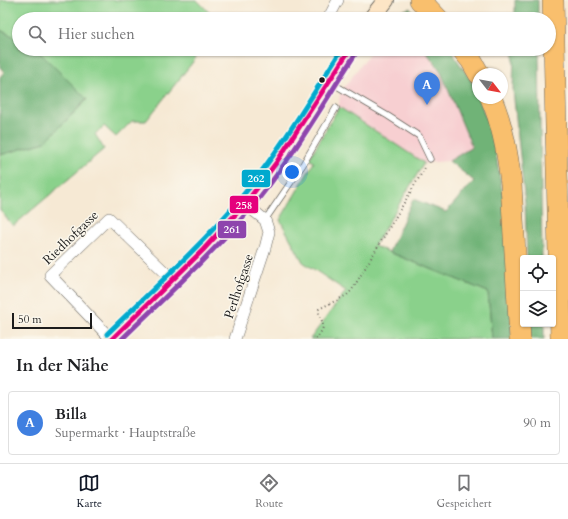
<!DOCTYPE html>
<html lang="de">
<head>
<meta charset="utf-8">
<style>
  :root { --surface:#fff; --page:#f2f2f2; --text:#202124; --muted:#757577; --line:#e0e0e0; --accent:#111827 }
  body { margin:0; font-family:Cardo,serif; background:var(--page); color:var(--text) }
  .controls { position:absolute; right:12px; bottom:12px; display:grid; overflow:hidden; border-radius:4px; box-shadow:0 1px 3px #0004 }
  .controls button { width:36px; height:36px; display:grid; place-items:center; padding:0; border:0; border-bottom:1px solid var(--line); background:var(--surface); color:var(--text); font:20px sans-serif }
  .compass { position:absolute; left:472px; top:68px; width:36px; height:36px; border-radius:50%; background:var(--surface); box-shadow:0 1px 3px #0004; rotate:121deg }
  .scale { position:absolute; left:12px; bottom:10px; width:80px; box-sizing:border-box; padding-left:4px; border:2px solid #1c1c1c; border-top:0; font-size:11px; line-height:14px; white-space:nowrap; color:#1c1c1c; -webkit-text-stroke:3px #fbf7ec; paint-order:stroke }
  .you { position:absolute; left:292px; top:172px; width:14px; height:14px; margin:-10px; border:3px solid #fff; border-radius:50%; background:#1a73e8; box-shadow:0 0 0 6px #1a73e833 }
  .badge { display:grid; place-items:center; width:26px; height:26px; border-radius:50%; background:var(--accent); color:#fff; font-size:13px; font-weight:700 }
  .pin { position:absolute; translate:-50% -33px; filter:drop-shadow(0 1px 2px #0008) }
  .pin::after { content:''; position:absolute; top:21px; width:14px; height:12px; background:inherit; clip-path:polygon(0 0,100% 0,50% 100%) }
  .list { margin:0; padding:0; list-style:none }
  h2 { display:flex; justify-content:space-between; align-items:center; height:52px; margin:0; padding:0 16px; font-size:17px }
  h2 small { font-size:13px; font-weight:400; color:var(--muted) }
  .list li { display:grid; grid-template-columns:26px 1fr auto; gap:12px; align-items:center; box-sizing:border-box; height:64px; margin:0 8px 8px; padding:0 8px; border:1px solid var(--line); border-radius:4px }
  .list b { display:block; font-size:15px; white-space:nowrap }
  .list p { margin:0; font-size:13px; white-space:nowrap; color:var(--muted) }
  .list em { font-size:13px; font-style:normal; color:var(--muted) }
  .icon { flex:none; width:22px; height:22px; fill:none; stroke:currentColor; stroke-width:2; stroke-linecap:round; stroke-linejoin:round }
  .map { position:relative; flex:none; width:568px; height:339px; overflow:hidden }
  .search { position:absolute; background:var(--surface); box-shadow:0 1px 3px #0004; left:12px; right:12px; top:12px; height:44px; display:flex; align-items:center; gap:10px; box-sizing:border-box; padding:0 14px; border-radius:22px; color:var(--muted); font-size:15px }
  .sheet { height:124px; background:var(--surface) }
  nav { display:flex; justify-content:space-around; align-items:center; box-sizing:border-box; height:56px; border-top:1px solid var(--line); background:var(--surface); font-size:11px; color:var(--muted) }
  nav a { display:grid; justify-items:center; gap:2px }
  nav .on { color:var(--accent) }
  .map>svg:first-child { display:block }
</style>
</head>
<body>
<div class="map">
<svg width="568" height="339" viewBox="0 0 568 339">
  <rect width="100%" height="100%" fill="#fbf7ec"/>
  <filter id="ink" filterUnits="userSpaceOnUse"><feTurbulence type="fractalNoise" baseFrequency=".025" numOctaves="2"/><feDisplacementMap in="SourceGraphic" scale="8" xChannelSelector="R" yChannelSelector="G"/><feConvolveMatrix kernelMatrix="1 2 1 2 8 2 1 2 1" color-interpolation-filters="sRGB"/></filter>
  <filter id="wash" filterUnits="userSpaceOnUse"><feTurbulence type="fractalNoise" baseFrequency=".012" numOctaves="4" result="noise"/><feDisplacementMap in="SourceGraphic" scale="16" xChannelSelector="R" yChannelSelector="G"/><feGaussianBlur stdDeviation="0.9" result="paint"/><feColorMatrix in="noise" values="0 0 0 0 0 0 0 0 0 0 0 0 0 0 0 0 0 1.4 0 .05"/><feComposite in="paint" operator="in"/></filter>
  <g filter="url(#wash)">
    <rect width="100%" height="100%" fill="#f6e9d4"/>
    <path fill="#f7cfd1" d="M373,49H424L440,70L472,148L449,161L424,163L339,107L340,93Z"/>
    <path fill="#8ad18b" stroke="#537654" d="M0,0H197L216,19H19V39L0,30Z
      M36,49H190L196,58L146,121H132L116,137L104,126L95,134L104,149L13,226L0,210V155L45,142L87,100Z
      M339,107L424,163L374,246L488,292L492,339H310L346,291L303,262L280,220L314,162L309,159Z"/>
    <path fill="#6fb377" stroke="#46684a" d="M515,0H538V19H515Z
      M410,8L421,19H403L399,12Z
      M0,30L19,39V49H36L87,99L45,142L0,155V77L4,72L0,67Z
      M424,49H450L474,85L493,137L507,219L512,339H492L488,292L389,252L413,199L446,212L474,181L449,161L472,147L440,70Z
      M514,49H539L542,258H527L525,203L513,90Z
      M529,324H544V339H530Z"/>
  </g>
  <g filter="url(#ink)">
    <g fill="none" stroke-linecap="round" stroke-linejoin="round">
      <defs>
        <path id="service" d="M330,82L388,116L419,136L430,159
          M265,220L302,166L336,108"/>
        <path id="minor" d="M328,19L338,0
          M111,339L50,275L109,218L173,280
          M235,339L265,248L269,232L265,220L245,204"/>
        <path id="secondary" d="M371,19L386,0
          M112,339L203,250L245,204L276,163L350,49"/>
        <path id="motorway" d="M420,0L438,19
          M553,0L561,339
          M462,49L471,60L479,74
          M491,98C503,125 508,155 511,184L520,339"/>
      </defs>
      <use href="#service" stroke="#68645c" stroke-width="7"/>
      <use href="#minor" stroke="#68645c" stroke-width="12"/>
      <use href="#secondary" stroke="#68645c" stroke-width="18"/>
      <use href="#motorway" stroke="#68645c" stroke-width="22"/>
      <path stroke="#68645c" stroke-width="2" stroke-dasharray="1 3" stroke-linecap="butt" d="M316,339C318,336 323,330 323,326C323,320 318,316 319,309L347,295L352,290L426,166"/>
      <use href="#service" stroke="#fff" stroke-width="5.5"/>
      <use href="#minor" stroke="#fff" stroke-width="11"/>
      <use href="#secondary" stroke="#fde5c5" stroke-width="16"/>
      <use href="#motorway" stroke="#f9bf6d" stroke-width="21"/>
      <defs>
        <path id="bus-1" d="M112,339L203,250L245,204L276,163L350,49"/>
        <path id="bus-2" d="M122,339C165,297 211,255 250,209C290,162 322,105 356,53"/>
        <path id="bus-3" d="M107,334C152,290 199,248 239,200C278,154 309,100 342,49"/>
      </defs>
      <use href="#bus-1" stroke="#fbf7ec" stroke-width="8"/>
      <use href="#bus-2" stroke="#fbf7ec" stroke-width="8"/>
      <use href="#bus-3" stroke="#fbf7ec" stroke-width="8"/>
      <use href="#bus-1" stroke="#e5007d" stroke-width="5"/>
      <use href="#bus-2" stroke="#8e44ad" stroke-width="5"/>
      <use href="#bus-3" stroke="#00a9ce" stroke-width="5"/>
    </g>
  </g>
  <circle fill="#1c1c1c" stroke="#fbf7ec" stroke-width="1.5" cx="322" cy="80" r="3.5"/>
  <g text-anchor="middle" stroke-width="3" stroke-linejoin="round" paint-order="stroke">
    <g font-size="13" fill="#1c1c1c" stroke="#fbf7ec">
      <text transform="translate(70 237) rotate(-44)" y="5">Riedhofgasse</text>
      <text transform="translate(238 286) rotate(-72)" y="5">Perlhofgasse</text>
    </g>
  </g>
  <g stroke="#fbf7ec" stroke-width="1.5">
    <rect x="241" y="169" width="30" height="19" rx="4" fill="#00a9ce"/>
    <rect x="229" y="195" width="30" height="19" rx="4" fill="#e5007d"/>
    <rect x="217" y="220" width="30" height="19" rx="4" fill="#8e44ad"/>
  </g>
  <g font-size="11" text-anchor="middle" font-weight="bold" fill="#fff">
    <text x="256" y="182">262</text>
    <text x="244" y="209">258</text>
    <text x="232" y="233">261</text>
  </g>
</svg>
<div class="controls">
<button><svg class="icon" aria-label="locate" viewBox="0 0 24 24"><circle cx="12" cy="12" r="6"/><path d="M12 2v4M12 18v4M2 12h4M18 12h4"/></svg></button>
<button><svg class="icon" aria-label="layers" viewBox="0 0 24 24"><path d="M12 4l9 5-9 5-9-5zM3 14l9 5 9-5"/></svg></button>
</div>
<svg class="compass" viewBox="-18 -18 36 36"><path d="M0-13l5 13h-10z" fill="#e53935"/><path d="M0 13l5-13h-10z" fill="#757577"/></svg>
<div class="scale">50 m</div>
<div class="you"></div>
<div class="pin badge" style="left:427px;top:105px;background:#3f7fe0">A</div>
<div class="search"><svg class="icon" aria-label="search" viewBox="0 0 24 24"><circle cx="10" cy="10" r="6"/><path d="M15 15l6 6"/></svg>Hier suchen</div>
</div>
<section class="sheet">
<h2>In der Nähe<small></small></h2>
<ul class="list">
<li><span class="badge" style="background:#3f7fe0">A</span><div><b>Billa</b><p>Supermarkt · Hauptstraße</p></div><em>90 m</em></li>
</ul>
</section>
<nav>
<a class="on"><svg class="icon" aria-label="map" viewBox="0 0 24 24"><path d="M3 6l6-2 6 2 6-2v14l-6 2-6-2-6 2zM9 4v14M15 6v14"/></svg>Karte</a>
<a><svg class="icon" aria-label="directions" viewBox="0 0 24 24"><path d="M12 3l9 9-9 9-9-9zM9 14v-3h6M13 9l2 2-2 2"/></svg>Route</a>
<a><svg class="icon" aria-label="saved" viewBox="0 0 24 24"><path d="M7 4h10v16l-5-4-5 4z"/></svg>Gespeichert</a>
</nav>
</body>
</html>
